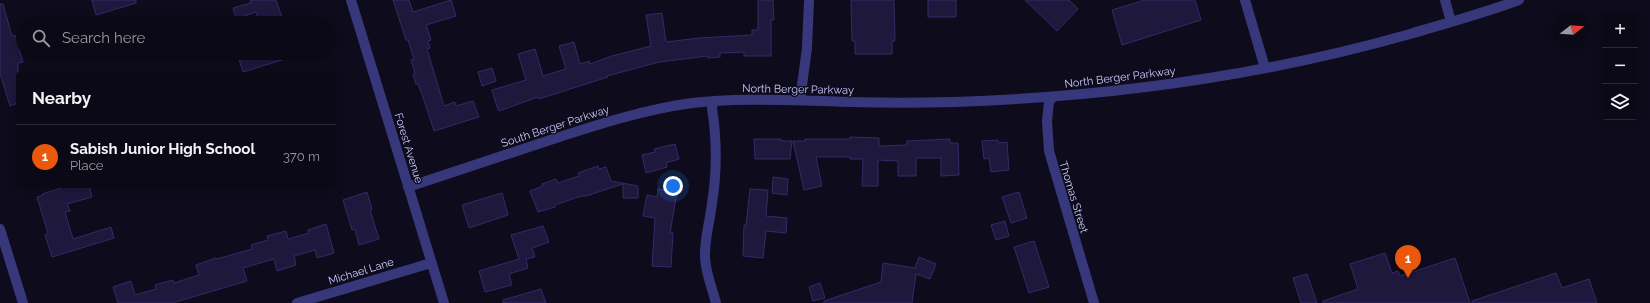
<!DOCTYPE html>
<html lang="en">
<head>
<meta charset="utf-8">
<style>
  :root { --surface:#0a0915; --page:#181722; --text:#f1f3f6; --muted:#999aa0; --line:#2a2a34; --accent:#ea580c }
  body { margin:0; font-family:Raleway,sans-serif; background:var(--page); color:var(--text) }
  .controls { position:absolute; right:12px; top:12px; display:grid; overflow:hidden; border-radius:4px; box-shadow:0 2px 10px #0003 }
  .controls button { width:36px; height:36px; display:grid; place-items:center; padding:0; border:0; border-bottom:1px solid var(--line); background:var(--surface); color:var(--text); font:20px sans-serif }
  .compass { position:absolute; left:1554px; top:12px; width:36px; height:36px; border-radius:50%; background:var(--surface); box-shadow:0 2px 10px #0003; rotate:73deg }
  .you { position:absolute; left:673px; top:186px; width:14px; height:14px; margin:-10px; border:3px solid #fff; border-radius:50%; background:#1a73e8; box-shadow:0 0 0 6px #1a73e833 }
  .badge { display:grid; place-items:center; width:26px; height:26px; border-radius:50%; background:var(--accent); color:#fff; font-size:13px; font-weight:700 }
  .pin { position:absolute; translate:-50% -33px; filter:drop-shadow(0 1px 2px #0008) }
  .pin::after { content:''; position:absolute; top:21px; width:14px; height:12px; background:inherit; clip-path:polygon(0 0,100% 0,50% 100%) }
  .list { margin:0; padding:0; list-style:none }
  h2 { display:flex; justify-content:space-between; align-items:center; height:52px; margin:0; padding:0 16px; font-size:17px }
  h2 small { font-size:13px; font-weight:400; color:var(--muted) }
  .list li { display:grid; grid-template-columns:26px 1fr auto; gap:12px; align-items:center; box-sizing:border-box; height:64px; padding:0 16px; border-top:1px solid var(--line) }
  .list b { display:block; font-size:15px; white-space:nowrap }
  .list p { margin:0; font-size:13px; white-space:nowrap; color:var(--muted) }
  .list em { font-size:13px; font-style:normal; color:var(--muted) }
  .icon { flex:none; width:22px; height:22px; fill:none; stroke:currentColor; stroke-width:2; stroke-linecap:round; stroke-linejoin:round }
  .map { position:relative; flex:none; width:1650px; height:303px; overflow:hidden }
  .search { position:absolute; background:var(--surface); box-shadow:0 2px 10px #0003; left:16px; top:16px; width:320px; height:44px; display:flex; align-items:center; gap:10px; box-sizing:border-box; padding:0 14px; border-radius:22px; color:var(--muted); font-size:15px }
  .panel { position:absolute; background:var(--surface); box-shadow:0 2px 10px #0003; left:16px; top:72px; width:320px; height:116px; border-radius:4px }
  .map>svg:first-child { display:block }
</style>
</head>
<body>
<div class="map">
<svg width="1650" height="303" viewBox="0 0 1650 303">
  <rect width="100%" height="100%" fill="#0e0c1c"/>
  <path fill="#1e183d" stroke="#342a68" d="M92,0H136V3L96,15Z
    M250,0H276L284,23H264L263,20L259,21L256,12L236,19L233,8L251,3Z
    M393,0H409L413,12L451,0L456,16L426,25L431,40L428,41L430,48L427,49L444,106L455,102L456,106L473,101L479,117L434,131L423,97L418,84H416L413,74L415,73L411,60L414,59L408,40H406Z
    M758,0H773L774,20H771V56H744V52L720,53V57L708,58V56L659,62L607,76L608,77L567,90L539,99L538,97L499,111L498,110L492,90L526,80L518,54L535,49L543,76L566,69L559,46L574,42L580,64L589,61L590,64L612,56L651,46L646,15L662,13L666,42L699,38L752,35V30H758Z
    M851,0H894L895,41H892V54H855V41H852Z
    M928,0H956V17H928Z
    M1025,0H1069L1078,9L1057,31Z
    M1145,0H1195L1201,20L1122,45L1112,10Z
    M0,4H3L12,36L15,35L23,62L18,63V103L10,106L0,73Z
    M237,53H295V56L243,72Z
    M492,68L496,81L482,86L478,72Z
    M850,137L879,138V146L907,145V141L950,139V143H958L959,175L941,176V158H916V176H898V161L878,160V186H862L863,159H850V157H816L822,186L804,190L793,141H805V139H850Z
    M754,139H781V141H792L790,159H755Z
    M998,140V143L1007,142L1009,170L991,172L989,158L984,159L982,141Z
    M675,144L679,159L666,163L667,167L646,173L642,155L655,152L654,149Z
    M598,166L599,169L606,167L611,181L638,186V198H623V184L586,196H581L555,205V207L538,212L530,191L543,186L542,184L556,179L558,183L579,176L578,173Z
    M773,177L788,179L787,195L772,193Z
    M61,186H89L92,197L67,204L70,211L65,212L73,239L111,227L114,238L52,257L45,235L48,233L37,197L43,195L42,194L61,188Z
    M658,189L677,192L670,233H673L671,267L652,266L655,218L643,216L647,195L657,197Z
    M750,189L768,190L766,216L787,218L786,233L766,231L763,258L743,256L744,225L746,226Z
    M367,192L372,209L370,210L379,239L359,245L355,229L352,230L343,200Z
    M1019,192L1027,218L1011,223L1002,197Z
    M502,193L508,215L469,228L462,205Z
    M1005,221L1009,236L996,240L991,225Z
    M326,224L334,253L317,258L315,250L294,256L296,265L277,271L274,259L243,268L247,281L172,303H118L113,287L131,281L135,295L156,289L155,285L173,280L174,283L199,275L196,265L216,258L217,259L252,249L251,245L268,240L267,236L286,231L288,239L309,233L308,230Z
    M543,226L549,242L532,248L535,257L526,259L528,268L509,274L512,285L485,292L479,271L519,259L511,235Z
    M1034,241L1049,287L1029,293L1014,247Z
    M1385,253L1392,273L1398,271L1400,276L1455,258L1470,303H1323V301L1358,289L1350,264Z
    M919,257L936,264L930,279L916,274L912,303H824V301L881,282L883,263L915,268Z
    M1556,273L1562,288L1589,279L1597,303H1472V301Z
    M1307,274L1317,303H1301L1293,278Z
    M820,283L825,298L813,301L809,287Z
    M541,289L546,303H503V300Z"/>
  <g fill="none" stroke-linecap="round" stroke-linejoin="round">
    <path stroke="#37387b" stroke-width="10" d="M351,0L444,303
      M1245,0L1265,68
      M1445,0L1451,22
      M1053,97L1049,102L1047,121L1049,151L1094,303
      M800,100L807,48L809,0
      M713,101L712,108C717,140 717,172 712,203C710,222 704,240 705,258C706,274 712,288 716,303
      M408,187C453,172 498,157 544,142C593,126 641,110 692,103C736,98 779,100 823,101C867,103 911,103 954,102C1108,97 1262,76 1410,34C1447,23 1484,13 1519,0
      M0,229L23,303
      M297,303L431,263"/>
  </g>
  <g text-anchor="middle" stroke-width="3" stroke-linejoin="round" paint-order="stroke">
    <g font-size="11" fill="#cbc8fe" stroke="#0e0c1c">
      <text transform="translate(1120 77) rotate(-7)" y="4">North Berger Parkway</text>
      <text transform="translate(798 89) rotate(1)" y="4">North Berger Parkway</text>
      <text transform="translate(555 126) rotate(-18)" y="4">South Berger Parkway</text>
      <text transform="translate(409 148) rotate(73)" y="4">Forest Avenue</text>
      <text transform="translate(1074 197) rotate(73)" y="4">Thomas Street</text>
      <text transform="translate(361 271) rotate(-17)" y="4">Michael Lane</text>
    </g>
  </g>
</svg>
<div class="controls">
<button>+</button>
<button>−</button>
<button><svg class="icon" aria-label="layers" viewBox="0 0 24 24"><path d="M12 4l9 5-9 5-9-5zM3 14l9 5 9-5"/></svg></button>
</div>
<svg class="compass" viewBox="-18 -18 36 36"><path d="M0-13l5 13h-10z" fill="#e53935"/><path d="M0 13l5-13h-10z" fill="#999aa0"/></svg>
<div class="you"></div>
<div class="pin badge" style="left:1408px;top:278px">1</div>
<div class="search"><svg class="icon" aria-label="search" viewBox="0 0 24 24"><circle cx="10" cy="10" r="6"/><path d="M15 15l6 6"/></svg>Search here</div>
<section class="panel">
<h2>Nearby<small></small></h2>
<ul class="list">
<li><span class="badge">1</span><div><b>Sabish Junior High School</b><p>Place</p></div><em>370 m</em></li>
</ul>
</section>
</div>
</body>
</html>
